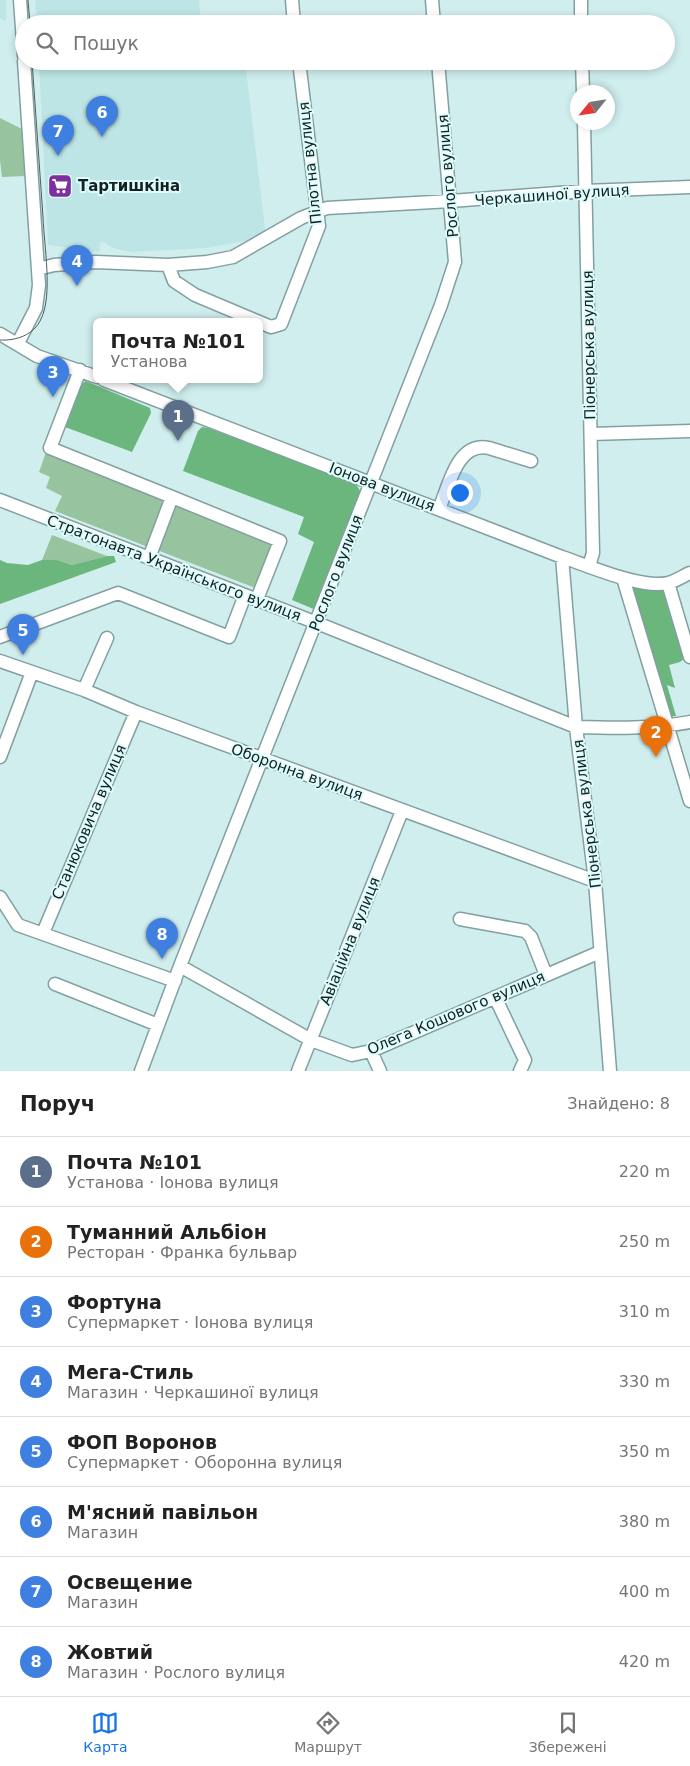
<!DOCTYPE html>
<html lang="uk">
<head>
<meta charset="utf-8">
<style>
  :root { --surface:#fff; --page:#f2f2f2; --text:#222; --muted:#767676; --line:#e0e0e0; --accent:#1a73e8 }
  body { margin:0; font-family:"DejaVu Sans",sans-serif; background:var(--page); color:var(--text) }
  .compass { position:absolute; left:570px; top:85px; width:45px; height:45px; border-radius:50%; background:var(--surface); box-shadow:0 2px 8px #0003; rotate:240deg }
  .you { position:absolute; left:459px; top:492px; width:18px; height:18px; margin:-12px; border:4px solid #fff; border-radius:50%; background:#1a73e8; box-shadow:0 0 0 8px #1a73e833 }
  .badge { display:grid; place-items:center; width:32px; height:32px; border-radius:50%; background:var(--accent); color:#fff; font-size:16px; font-weight:700 }
  .pin { position:absolute; translate:-50% -41px; filter:drop-shadow(0 1px 2px #0008) }
  .pin::after { content:''; position:absolute; top:26px; width:18px; height:15px; background:inherit; clip-path:polygon(0 0,100% 0,50% 100%) }
  .popup { position:absolute; left:93px; top:318px; width:170px; height:65px; box-sizing:border-box; display:grid; place-content:center; border-radius:8px; background:var(--surface); filter:drop-shadow(0 1px 4px #0005); font-size:16px; white-space:nowrap; color:var(--muted) }
  .popup b { font-size:19px; color:var(--text) }
  .popup::after { content:''; position:absolute; left:50%; top:100%; margin-left:-10px; border:10px solid transparent; border-top-color:var(--surface) }
  .list { margin:0; padding:0; list-style:none }
  h2 { display:flex; justify-content:space-between; align-items:center; height:65px; margin:0; padding:0 20px; font-size:21px }
  h2 small { font-size:16px; font-weight:400; color:var(--muted) }
  .list li { display:grid; grid-template-columns:32px 1fr auto; gap:15px; align-items:center; box-sizing:border-box; height:70px; padding:0 20px; border-top:1px solid var(--line) }
  .list b { display:block; font-size:19px; white-space:nowrap }
  .list p { margin:0; font-size:16px; white-space:nowrap; color:var(--muted) }
  .list em { font-size:16px; font-style:normal; color:var(--muted) }
  .icon { flex:none; width:28px; height:28px; fill:none; stroke:currentColor; stroke-width:2; stroke-linecap:round; stroke-linejoin:round }
  .map { position:relative; flex:none; width:690px; height:1071px; overflow:hidden }
  .search { position:absolute; background:var(--surface); box-shadow:0 2px 8px #0003; left:15px; right:15px; top:15px; height:55px; display:flex; align-items:center; gap:12px; box-sizing:border-box; padding:0 18px; border-radius:28px; color:var(--muted); font-size:19px }
  .sheet { height:625px; background:var(--surface) }
  nav { display:flex; justify-content:space-around; align-items:center; box-sizing:border-box; height:70px; border-top:1px solid var(--line); background:var(--surface); font-size:14px; color:var(--muted) }
  nav a { display:grid; justify-items:center; gap:2px }
  nav .on { color:var(--accent) }
  .map>svg:first-child { display:block }
</style>
</head>
<body>
<div class="map">
<svg width="690" height="1071" viewBox="0 0 690 1071">
  <rect width="100%" height="100%" fill="#d0eeee"/>
  <path fill="#bde5e5" d="M0,0H6V21L0,18Z
    M35,0H199L201,24H37Z
    M39,61H245L266,237L207,248L131,252L113,248L101,241L99,252L48,245Z"/>
  <path fill="#97c39f" d="M0,118L22,129L25,176L2,177L0,160Z
    M46,452L165,500L148,547L55,511L62,496L46,488L50,477L39,472Z
    M175,504L275,543L258,589L157,550Z
    M52,535L107,556L72,565L57,560H42Z"/>
  <path fill="#6bb67d" d="M86,381L150,408L151,413L132,452L65,427L81,384Z
    M202,427L208,428L355,483L361,492L316,610L292,600L314,542L298,534L304,517L183,471L198,431Z
    M107,556H114L116,562L0,604V560L7,563L28,565L42,560H57L72,565Z
    M623,578L668,583L689,655L680,662L669,665L675,688L667,685L676,716L664,717Z"/>
  <g fill="none" stroke-linecap="round" stroke-linejoin="round">
    <defs>
      <path id="minor" d="M20,0L24,56
        M292,0L294,24
        M432,0L434,24
        M581,0V24
        M582,61L583,92
        M584,122L593,553L589,566
        M168,265L174,281L195,295L259,322
        M38,269L54,265L96,262L168,265L207,262L233,257L301,218L327,208L451,201L585,191L690,187
        M259,322L271,327L281,324L319,226L299,61
        M0,334L37,356L97,377
        M18,343L36,308L39,285L24,61
        M80,370L50,448L172,497
        M104,380L562,557C589,566 641,589 668,583C676,581 683,576 690,573
        M591,434L690,431
        M0,500L317,623L576,727C614,728 653,729 690,722
        M439,509C449,486 457,441 489,448L531,461
        M562,557L576,727L595,881L610,1071
        M149,558L172,497L280,541L257,599
        M623,578L690,801
        M668,583L690,657
        M0,637L118,593L229,637L245,595
        M0,661L84,690L136,712L595,881
        M84,690L107,638
        M0,757L32,672
        M0,897L18,925L175,981
        M460,919L525,931L531,937L546,975
        M43,933L136,712
        M180,966L311,1040L352,1055L371,1051L600,952
        M55,984L158,1025
        M495,997L525,1060L520,1071
        M371,1051L380,1071
        M141,1071L180,966L441,305L455,262L438,61
        M298,1071L402,811"/>
    </defs>
    <use href="#minor" stroke="#83a0a0" stroke-width="15"/>
    <use href="#minor" stroke="#fff" stroke-width="12"/>
    <path stroke="#4e5f5f" stroke-width="1" d="M28,0L30,24
      M0,340C16,341 34,335 41,319C53,295 44,245 43,217C39,165 36,113 32,61"/>
  </g>
  <defs>
    <symbol id="supermarket-square" viewBox="-11 -11 22 22"><rect x="-9" y="-9" width="18" height="18" rx="4" fill="#7d2e9f" stroke="#ddfcfc"/><path d="M-6-5.5h2.5l.6 2H6L4.5 2H-2.5L-4.4-4H-6ZM-1.5 3.2a1.3 1.3 0 1 0 .1 0ZM3 3.2a1.3 1.3 0 1 0 .1 0Z" fill="#fff"/></symbol>
  </defs>
  <g fill-rule="evenodd">
    <use href="#supermarket-square" x="46" y="172" width="28" height="28"/>
  </g>
  <g text-anchor="middle" stroke-width="4" stroke-linejoin="round" paint-order="stroke">
    <g font-size="15" fill="#152020" stroke="#ddfcfc">
      <text transform="translate(310 163) rotate(-96)" y="5">Пілотна вулиця</text>
      <text transform="translate(448 176) rotate(-95)" y="5">Рослого вулиця</text>
      <text transform="translate(552 195) rotate(-4)" y="5">Черкашиної вулиця</text>
      <text transform="translate(589 345) rotate(-91)" y="5">Піонерська вулиця</text>
      <text transform="translate(382 487) rotate(21)" y="5">Іонова вулиця</text>
      <text transform="translate(174 568) rotate(21)" y="5">Стратонавта Українського вулиця</text>
      <text transform="translate(336 573) rotate(-69)" y="5">Рослого вулиця</text>
      <text transform="translate(297 772) rotate(20)" y="5">Оборонна вулиця</text>
      <text transform="translate(587 814) rotate(-97)" y="5">Піонерська вулиця</text>
      <text transform="translate(89 822) rotate(-67)" y="5">Станюковича вулиця</text>
      <text transform="translate(350 941) rotate(-68)" y="5">Авіаційна вулиця</text>
      <text transform="translate(456 1013) rotate(-23)" y="5">Олега Кошового вулиця</text>
    </g>
    <g font-size="15" font-weight="bold" fill="#152020" stroke="#ddfcfc" text-anchor="start">
      <text x="78" y="191">Тартишкіна</text>
    </g>
  </g>
</svg>
<svg class="compass" viewBox="-18 -18 36 36"><path d="M0-13l5 13h-10z" fill="#e53935"/><path d="M0 13l5-13h-10z" fill="#767676"/></svg>
<div class="you"></div>
<div class="pin badge" style="left:178px;top:441px;background:#5c6f8a">1</div>
<div class="popup"><b>Почта №101</b>Установа</div>
<div class="pin badge" style="left:656px;top:757px;background:#e8710a">2</div>
<div class="pin badge" style="left:53px;top:397px;background:#3f7fe0">3</div>
<div class="pin badge" style="left:77px;top:286px;background:#3f7fe0">4</div>
<div class="pin badge" style="left:23px;top:655px;background:#3f7fe0">5</div>
<div class="pin badge" style="left:102px;top:137px;background:#3f7fe0">6</div>
<div class="pin badge" style="left:58px;top:156px;background:#3f7fe0">7</div>
<div class="pin badge" style="left:162px;top:959px;background:#3f7fe0">8</div>
<div class="search"><svg class="icon" aria-label="search" viewBox="0 0 24 24"><circle cx="10" cy="10" r="6"/><path d="M15 15l6 6"/></svg>Пошук</div>
</div>
<section class="sheet">
<h2>Поруч<small>Знайдено: 8</small></h2>
<ul class="list">
<li><span class="badge" style="background:#5c6f8a">1</span><div><b>Почта №101</b><p>Установа · Іонова вулиця</p></div><em>220 m</em></li>
<li><span class="badge" style="background:#e8710a">2</span><div><b>Туманний Альбіон</b><p>Ресторан · Франка бульвар</p></div><em>250 m</em></li>
<li><span class="badge" style="background:#3f7fe0">3</span><div><b>Фортуна</b><p>Супермаркет · Іонова вулиця</p></div><em>310 m</em></li>
<li><span class="badge" style="background:#3f7fe0">4</span><div><b>Мега-Стиль</b><p>Магазин · Черкашиної вулиця</p></div><em>330 m</em></li>
<li><span class="badge" style="background:#3f7fe0">5</span><div><b>ФОП Воронов</b><p>Супермаркет · Оборонна вулиця</p></div><em>350 m</em></li>
<li><span class="badge" style="background:#3f7fe0">6</span><div><b>М'ясний павільон</b><p>Магазин</p></div><em>380 m</em></li>
<li><span class="badge" style="background:#3f7fe0">7</span><div><b>Освещение</b><p>Магазин</p></div><em>400 m</em></li>
<li><span class="badge" style="background:#3f7fe0">8</span><div><b>Жовтий</b><p>Магазин · Рослого вулиця</p></div><em>420 m</em></li>
</ul>
</section>
<nav>
<a class="on"><svg class="icon" aria-label="map" viewBox="0 0 24 24"><path d="M3 6l6-2 6 2 6-2v14l-6 2-6-2-6 2zM9 4v14M15 6v14"/></svg>Карта</a>
<a><svg class="icon" aria-label="directions" viewBox="0 0 24 24"><path d="M12 3l9 9-9 9-9-9zM9 14v-3h6M13 9l2 2-2 2"/></svg>Маршрут</a>
<a><svg class="icon" aria-label="saved" viewBox="0 0 24 24"><path d="M7 4h10v16l-5-4-5 4z"/></svg>Збережені</a>
</nav>
</body>
</html>
